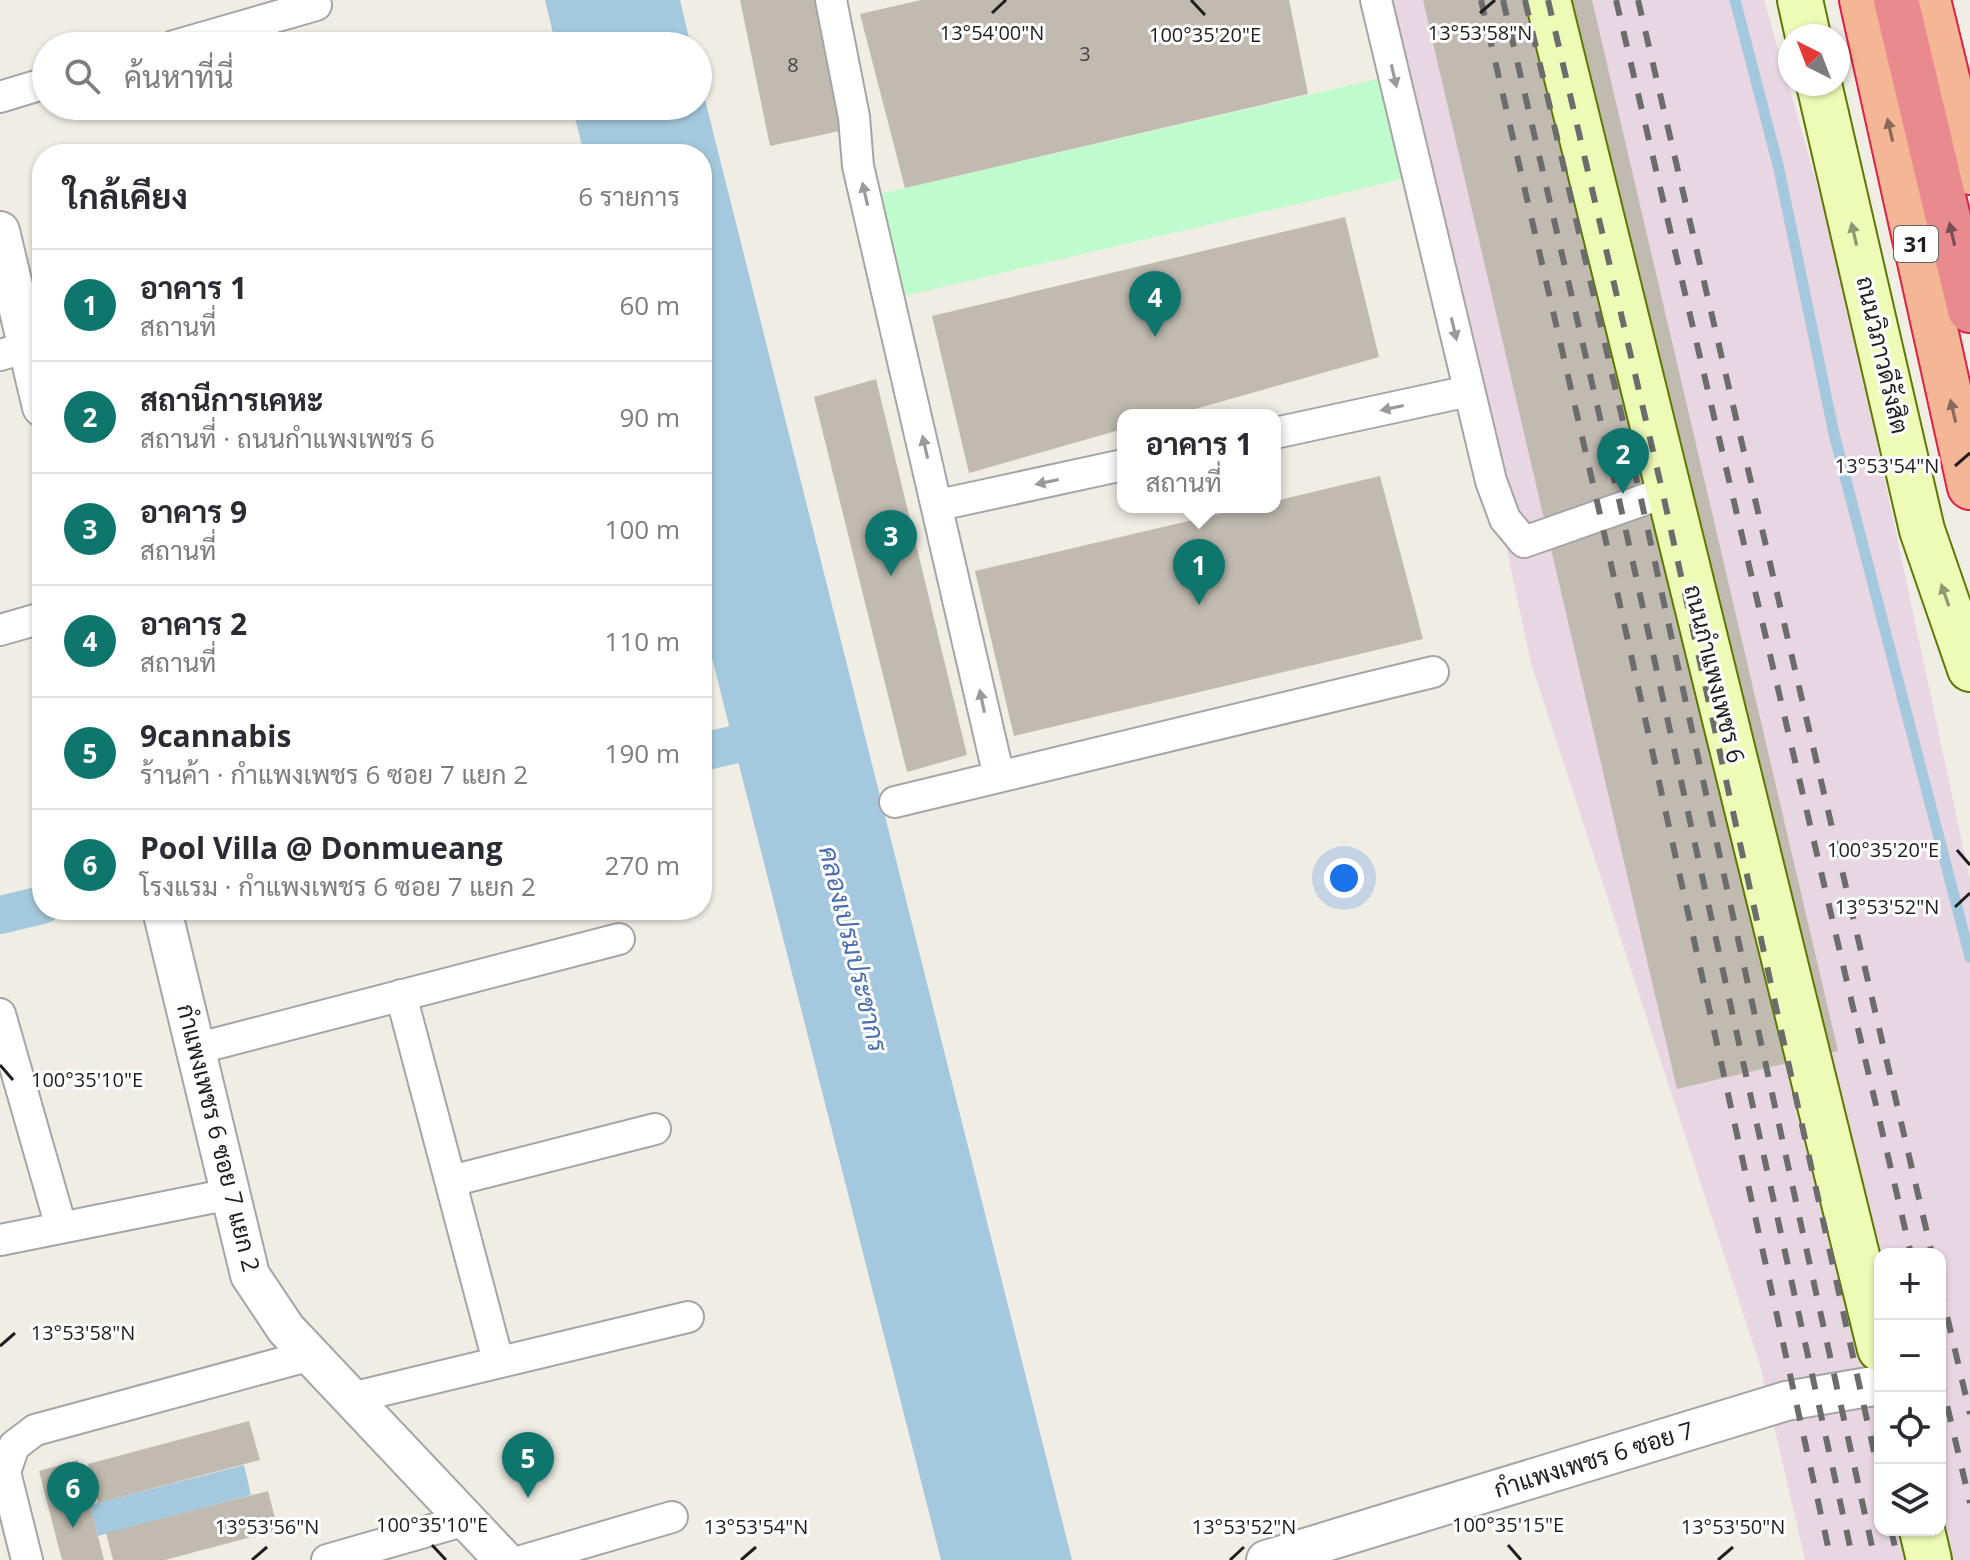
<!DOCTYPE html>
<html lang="th">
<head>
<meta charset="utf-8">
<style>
  :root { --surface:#fff; --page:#f7f7f7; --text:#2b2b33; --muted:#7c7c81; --line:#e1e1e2; --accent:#0f766e }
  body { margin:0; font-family:"Open Sans",Sarabun,sans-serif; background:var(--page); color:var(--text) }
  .controls { position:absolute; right:24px; bottom:24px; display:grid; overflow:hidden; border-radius:16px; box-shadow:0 2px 6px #0004 }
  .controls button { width:72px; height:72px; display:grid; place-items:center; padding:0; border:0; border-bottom:2px solid var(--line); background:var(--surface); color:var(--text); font:40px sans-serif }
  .compass { position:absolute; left:1778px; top:24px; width:72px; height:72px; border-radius:50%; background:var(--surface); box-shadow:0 2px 6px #0004; rotate:318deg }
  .you { position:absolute; left:1344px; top:878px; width:28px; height:28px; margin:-20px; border:6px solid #fff; border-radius:50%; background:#1a73e8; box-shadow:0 0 0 12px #1a73e833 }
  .badge { display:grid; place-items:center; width:52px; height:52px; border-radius:50%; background:var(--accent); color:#fff; font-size:26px; font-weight:700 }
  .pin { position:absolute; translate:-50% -66px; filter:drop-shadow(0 2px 4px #0008) }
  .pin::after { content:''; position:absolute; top:42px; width:28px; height:24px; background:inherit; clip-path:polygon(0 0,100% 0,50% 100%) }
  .popup { position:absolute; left:1117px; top:409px; width:164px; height:104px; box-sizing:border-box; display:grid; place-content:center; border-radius:16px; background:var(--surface); filter:drop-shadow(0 2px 6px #0005); font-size:26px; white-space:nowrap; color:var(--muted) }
  .popup b { font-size:30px; color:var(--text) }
  .popup::after { content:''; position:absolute; left:50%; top:100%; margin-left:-16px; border:16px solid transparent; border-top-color:var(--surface) }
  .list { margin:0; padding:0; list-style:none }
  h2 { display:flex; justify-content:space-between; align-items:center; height:104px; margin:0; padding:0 32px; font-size:34px }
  h2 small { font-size:26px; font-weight:400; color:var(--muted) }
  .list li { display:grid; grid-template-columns:52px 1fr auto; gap:24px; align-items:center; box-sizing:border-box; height:112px; padding:0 32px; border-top:2px solid var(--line) }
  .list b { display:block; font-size:30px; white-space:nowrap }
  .list p { margin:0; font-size:26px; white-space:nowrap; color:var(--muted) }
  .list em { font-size:26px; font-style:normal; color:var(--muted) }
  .icon { flex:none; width:44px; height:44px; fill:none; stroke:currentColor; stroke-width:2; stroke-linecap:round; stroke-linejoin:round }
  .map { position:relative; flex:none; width:1970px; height:1560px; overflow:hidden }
  .search { position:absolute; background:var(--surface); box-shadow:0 2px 6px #0004; left:32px; top:32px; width:680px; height:88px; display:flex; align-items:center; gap:20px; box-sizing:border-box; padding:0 28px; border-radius:44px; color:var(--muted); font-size:30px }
  .panel { position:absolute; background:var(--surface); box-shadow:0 2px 6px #0004; left:32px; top:144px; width:680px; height:776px; border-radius:32px }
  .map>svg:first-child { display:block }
</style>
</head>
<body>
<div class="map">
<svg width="1970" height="1560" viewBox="0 0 1970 1560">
  <rect width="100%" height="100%" fill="#f0ede4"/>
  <path fill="#e9d6e3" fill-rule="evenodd" d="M1389,0H1764L1836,251L1970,880V1560H1805L1760,1365L1531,663ZM1880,1254H1940V1530H1880Z"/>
  <path fill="#c0fbcd" d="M1381,78L1407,178L904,296L879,194Z"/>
  <path fill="#a4c9de" d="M545,0H680L691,46H556Z
    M698,72L1072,1560H941L702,619V154H584L572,106H698Z
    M244,1465L251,1495L98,1536L90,1505Z"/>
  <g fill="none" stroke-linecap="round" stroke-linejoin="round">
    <path stroke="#a4c9de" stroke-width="11" d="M1735,0L1779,169L1834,434L1970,957"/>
    <path stroke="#a4c9de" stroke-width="38" d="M702,752L785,733
      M0,915L42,905"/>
  </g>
  <path fill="#c0bab0" d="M740,0H817L849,129L770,146Z
    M921,0H1289L1308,94L905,188L860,14Z
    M1423,0H1592L1838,1051L1677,1089Z
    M1345,217L1379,357L1174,415H1123V429L969,473L932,316Z
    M876,379L967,755L907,772L814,397Z
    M1380,476L1423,639L1014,736L975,571L1248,507H1275V501Z
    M249,1421L260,1460L98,1503L88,1464Z
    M78,1460L98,1536L104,1560H62L39,1471Z
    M268,1491L278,1530L165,1560H113L106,1533Z"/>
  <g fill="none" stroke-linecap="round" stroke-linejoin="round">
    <defs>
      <path id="minor" d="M831,0L854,117L858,166L999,777
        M1376,0L1491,481L1505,519L1524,542L1669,491
        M174,46L316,5
        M0,97L46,83
        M0,355L42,343
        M1275,433L1469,391
        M939,505L1123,465
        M0,630L42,618
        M895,802L1433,672
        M401,995L498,1361
        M0,1014L61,1227
        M195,1049L619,939
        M451,1181L655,1129
        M0,1240L230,1194
        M351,1398L688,1317
        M27,1560L5,1472L14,1446L35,1430L311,1355
        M327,1560L466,1520
        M525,1560L672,1517"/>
      <path id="tertiary" d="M0,231L42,407
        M162,910L250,1275L286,1329L504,1560
        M1266,1560L1786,1401L1880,1385"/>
      <path id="secondary" d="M1548,0L1880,1349
        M1800,0L1808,36
        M1819,84L1922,530L1970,669
        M1922,1530L1929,1560"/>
      <path id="trunk" d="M1862,0L1970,487
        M1928,0L1970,172"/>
      <path id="motorway" d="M1896,0L1970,310"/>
    </defs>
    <use href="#minor" stroke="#a5a5a5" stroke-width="34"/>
    <use href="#tertiary" stroke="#a5a5a5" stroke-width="42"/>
    <use href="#secondary" stroke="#5c7902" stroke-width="48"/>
    <use href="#trunk" stroke="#df2047" stroke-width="48"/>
    <use href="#motorway" stroke="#df2047" stroke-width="48"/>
    <use href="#minor" stroke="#fff" stroke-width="30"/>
    <use href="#tertiary" stroke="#fff" stroke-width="38"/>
    <use href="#secondary" stroke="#eefbb7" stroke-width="44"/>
    <use href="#trunk" stroke="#f4b695" stroke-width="44"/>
    <use href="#motorway" stroke="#e98a8f" stroke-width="44"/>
    <path stroke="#6c6c6c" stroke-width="6" stroke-dasharray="16 16" stroke-linecap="butt" d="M1481,0L1599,510L1831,1560
      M1503,0L1620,504L1853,1560
      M1525,0L1641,499L1875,1560
      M1548,0L1663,494L1880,1479
      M1616,0L1911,1254
      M1638,0L1932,1254
      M1940,1286L1970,1414
      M1940,1375L1970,1503
      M1891,1530L1898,1560"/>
  </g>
  <defs><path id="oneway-solid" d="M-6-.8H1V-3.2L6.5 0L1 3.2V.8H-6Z" transform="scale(2)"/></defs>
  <g fill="#9a9a9a">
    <use href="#oneway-solid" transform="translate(1394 76) rotate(77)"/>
    <use href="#oneway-solid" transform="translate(865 194) rotate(-103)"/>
    <use href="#oneway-solid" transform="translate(1454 329) rotate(77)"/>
    <use href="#oneway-solid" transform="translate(1392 408) rotate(168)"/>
    <use href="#oneway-solid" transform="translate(925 447) rotate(-103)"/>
    <use href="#oneway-solid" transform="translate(1047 482) rotate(168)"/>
    <use href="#oneway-solid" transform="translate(982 701) rotate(-102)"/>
  </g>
  <g fill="#896a5a">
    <use href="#oneway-solid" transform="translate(1890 130) rotate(-103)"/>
    <use href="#oneway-solid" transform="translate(1953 411) rotate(-103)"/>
  </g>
  <g fill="#909872">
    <use href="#oneway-solid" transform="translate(1854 234) rotate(-103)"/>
    <use href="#oneway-solid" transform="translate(1945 595) rotate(-109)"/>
  </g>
  <use fill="#794f51" href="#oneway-solid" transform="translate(1952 234) rotate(-103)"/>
  <path fill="none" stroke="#1e1e1e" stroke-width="3" d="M1191,0L1205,15M992,13L1006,0M1480,13L1495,0M1955,466L1970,453M1957,850L1970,865M1955,907L1970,893M0,1065L13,1080M0,1346L15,1333M432,1545L446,1560M1508,1545L1521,1560M252,1560L267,1547M741,1560L756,1547M1230,1560L1244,1547M1718,1560L1733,1547"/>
  <g text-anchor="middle" stroke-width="6" stroke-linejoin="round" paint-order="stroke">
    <g font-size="20" fill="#464542">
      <text x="1085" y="61">3</text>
      <text x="793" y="72">8</text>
    </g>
    <rect fill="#fff" stroke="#626262" stroke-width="2" x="1894" y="226" width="44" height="36" rx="6"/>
    <g font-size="22" font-weight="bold" fill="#1e1e1e">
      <text x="1916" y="252">31</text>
    </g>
    <g font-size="24" fill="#1e1e1e" stroke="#fff">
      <text transform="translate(1882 355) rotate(77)" y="8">ถนนวิภาวดีรังสิต</text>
      <text transform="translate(1714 674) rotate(76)" y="8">ถนนกำแพงเพชร 6</text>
      <text transform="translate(218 1138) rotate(76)" y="8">กำแพงเพชร 6 ซอย 7 แยก 2</text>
      <text transform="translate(1594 1460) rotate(-17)" y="8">กำแพงเพชร 6 ซอย 7</text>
    </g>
    <g font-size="26" font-style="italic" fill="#486eb1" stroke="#fff">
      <text transform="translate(853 949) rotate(76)" y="9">คลองเปรมประชากร</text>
    </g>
  </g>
  <g font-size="20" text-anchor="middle" fill="#1e1e1e" stroke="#fff" stroke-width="6" stroke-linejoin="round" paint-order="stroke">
    <text x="992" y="40">13°54'00"N</text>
    <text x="1480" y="40">13°53'58"N</text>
    <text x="1205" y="42">100°35'20"E</text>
    <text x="1887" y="473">13°53'54"N</text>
    <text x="1883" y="857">100°35'20"E</text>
    <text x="1887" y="914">13°53'52"N</text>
    <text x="87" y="1087">100°35'10"E</text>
    <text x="83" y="1340">13°53'58"N</text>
    <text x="432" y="1532">100°35'10"E</text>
    <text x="1508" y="1532">100°35'15"E</text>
    <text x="267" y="1534">13°53'56"N</text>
    <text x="756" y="1534">13°53'54"N</text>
    <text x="1244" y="1534">13°53'52"N</text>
    <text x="1733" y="1534">13°53'50"N</text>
  </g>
</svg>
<div class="controls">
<button>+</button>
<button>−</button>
<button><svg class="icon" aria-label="locate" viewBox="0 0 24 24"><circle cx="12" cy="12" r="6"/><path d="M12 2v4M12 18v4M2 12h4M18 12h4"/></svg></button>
<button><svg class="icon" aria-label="layers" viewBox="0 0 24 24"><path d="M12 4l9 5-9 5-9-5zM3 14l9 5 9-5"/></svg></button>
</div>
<svg class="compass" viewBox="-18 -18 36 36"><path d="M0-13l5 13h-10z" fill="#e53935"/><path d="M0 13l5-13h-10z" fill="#7c7c81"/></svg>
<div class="you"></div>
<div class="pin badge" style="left:1199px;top:605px">1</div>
<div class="popup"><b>อาคาร 1</b>สถานที่</div>
<div class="pin badge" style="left:1623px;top:494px">2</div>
<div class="pin badge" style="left:891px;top:576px">3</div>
<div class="pin badge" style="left:1155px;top:337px">4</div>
<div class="pin badge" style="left:528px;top:1498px">5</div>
<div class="pin badge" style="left:73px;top:1528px">6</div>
<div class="search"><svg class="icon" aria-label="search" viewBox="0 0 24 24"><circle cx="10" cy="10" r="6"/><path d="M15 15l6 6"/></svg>ค้นหาที่นี่</div>
<section class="panel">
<h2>ใกล้เคียง<small>6 รายการ</small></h2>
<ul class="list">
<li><span class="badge">1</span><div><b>อาคาร 1</b><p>สถานที่</p></div><em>60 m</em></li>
<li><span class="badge">2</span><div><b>สถานีการเคหะ</b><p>สถานที่ · ถนนกำแพงเพชร 6</p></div><em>90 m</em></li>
<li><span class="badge">3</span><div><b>อาคาร 9</b><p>สถานที่</p></div><em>100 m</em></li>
<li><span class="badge">4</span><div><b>อาคาร 2</b><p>สถานที่</p></div><em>110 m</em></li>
<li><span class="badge">5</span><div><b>9cannabis</b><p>ร้านค้า · กำแพงเพชร 6 ซอย 7 แยก 2</p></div><em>190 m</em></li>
<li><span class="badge">6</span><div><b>Pool Villa @ Donmueang</b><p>โรงแรม · กำแพงเพชร 6 ซอย 7 แยก 2</p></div><em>270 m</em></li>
</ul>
</section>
</div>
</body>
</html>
